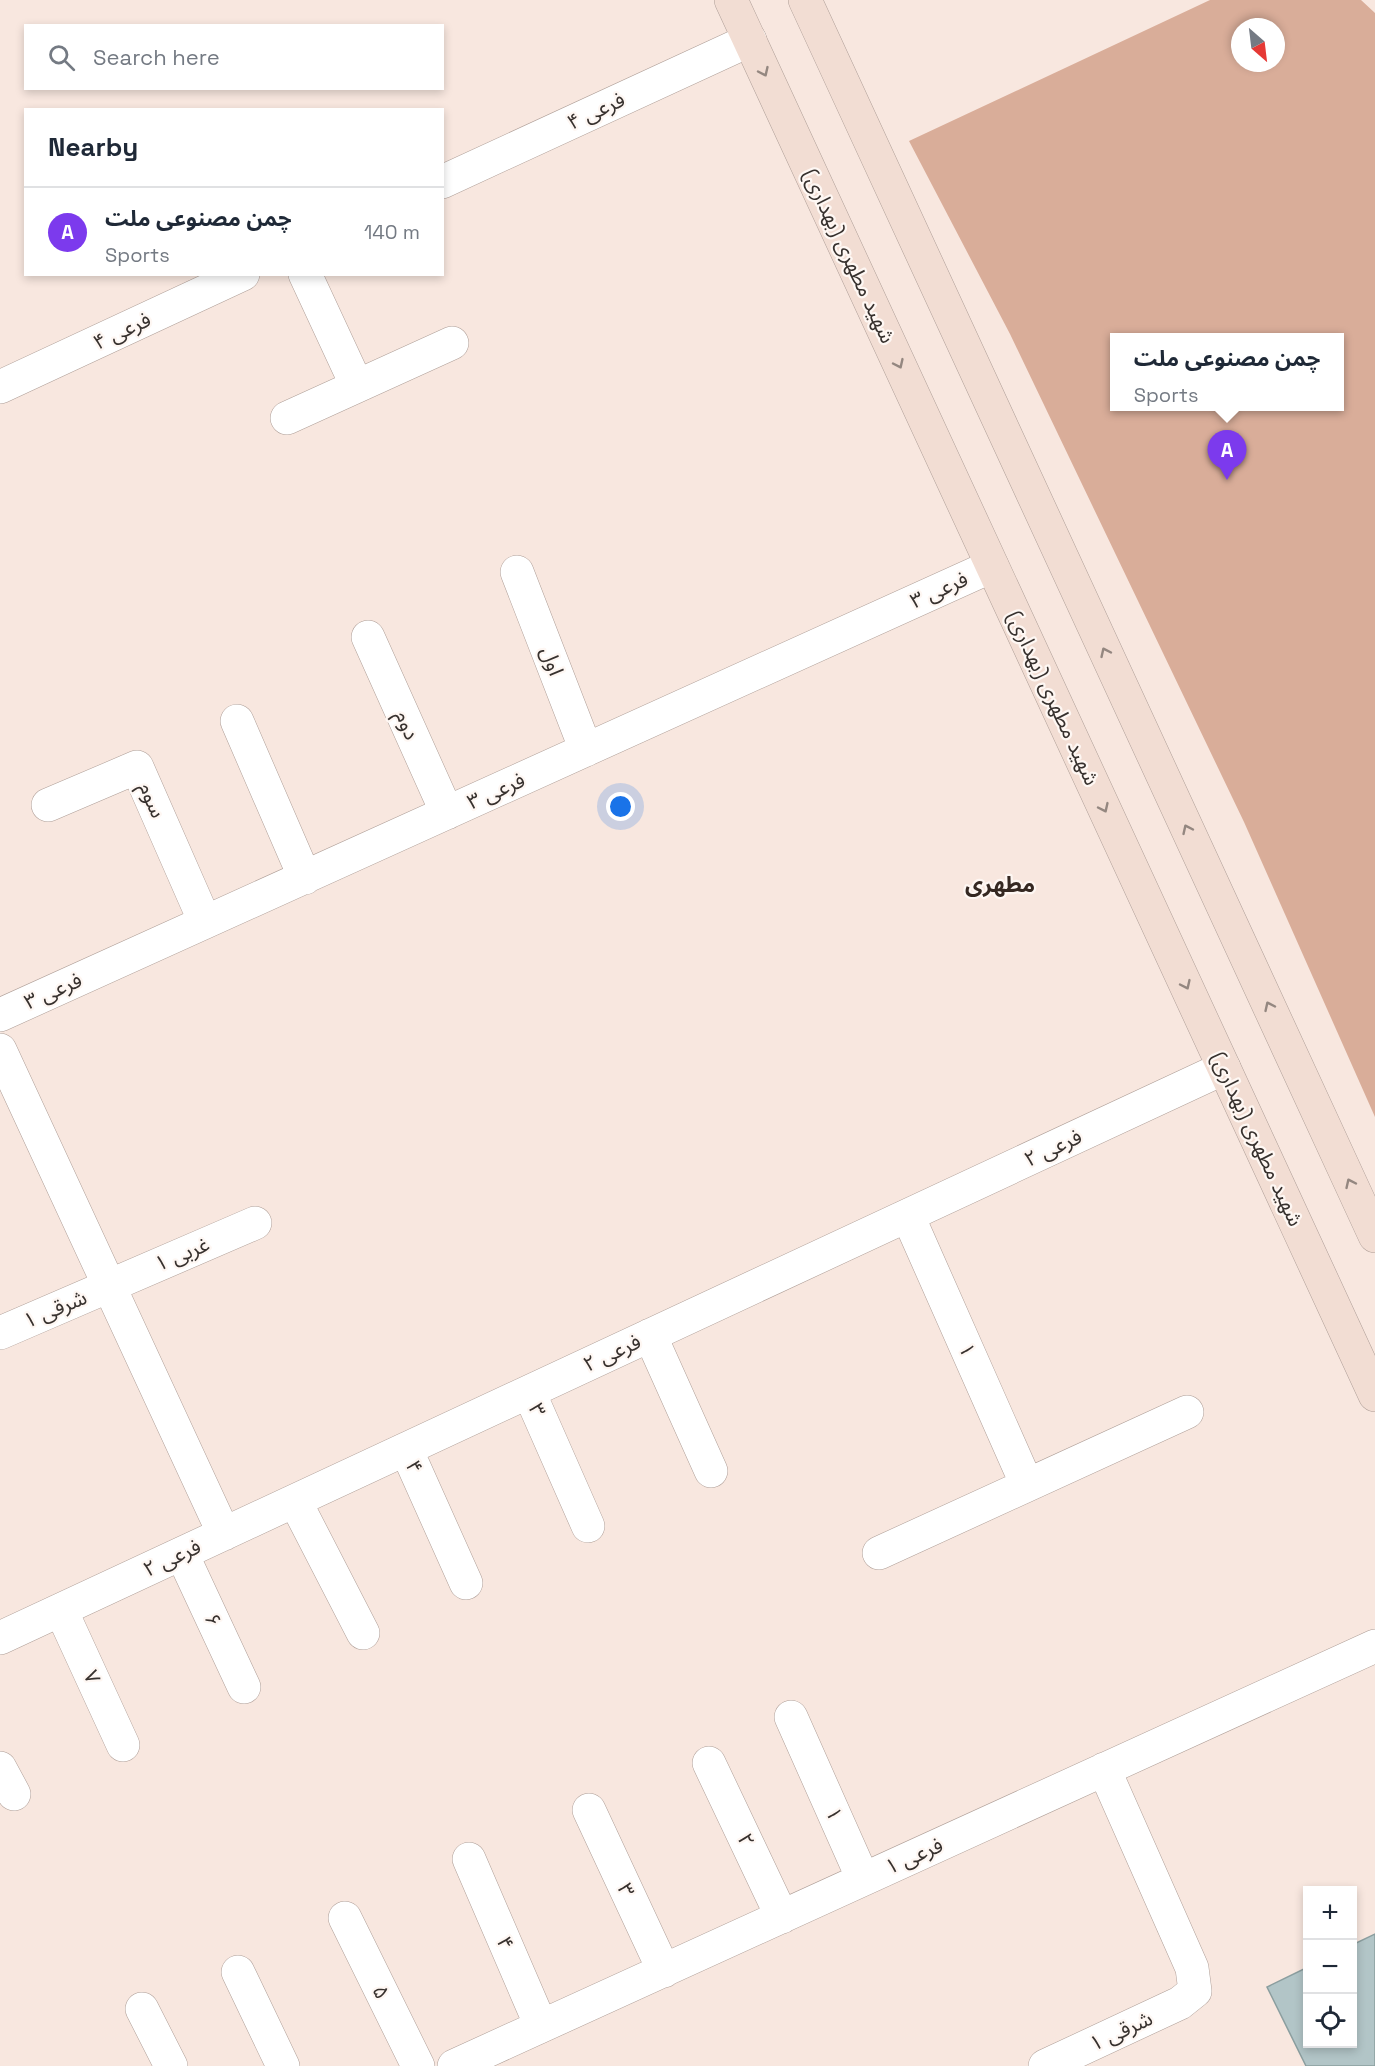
<!DOCTYPE html>
<html lang="en">
<head>
<meta charset="utf-8">
<style>
  :root { --surface:#fff; --page:#f2f2f3; --text:#1f2937; --muted:#747a83; --line:#e0e1e3; --accent:#7c3aed }
  body { margin:0; font-family:"Space Grotesk","Noto Sans Arabic",sans-serif; background:var(--page); color:var(--text) }
  .controls { position:absolute; right:18px; bottom:18px; display:grid; overflow:hidden; border-radius:0px; box-shadow:0 3px 9px #0003 }
  .controls button { width:54px; height:54px; display:grid; place-items:center; padding:0; border:0; border-bottom:2px solid var(--line); background:var(--surface); color:var(--text); font:30px sans-serif }
  .compass { position:absolute; left:1231px; top:18px; width:54px; height:54px; border-radius:50%; background:var(--surface); box-shadow:0 3px 9px #0003; rotate:152deg }
  .you { position:absolute; left:621px; top:807px; width:21px; height:21px; margin:-15px; border:4px solid #fff; border-radius:50%; background:#1a73e8; box-shadow:0 0 0 9px #1a73e833 }
  .badge { display:grid; place-items:center; width:39px; height:39px; border-radius:50%; background:var(--accent); color:#fff; font-size:20px; font-weight:700 }
  .pin { position:absolute; translate:-50% -50px; filter:drop-shadow(0 2px 3px #0008) }
  .pin::after { content:''; position:absolute; top:32px; width:21px; height:18px; background:inherit; clip-path:polygon(0 0,100% 0,50% 100%) }
  .popup { position:absolute; left:1110px; top:333px; width:234px; height:78px; box-sizing:border-box; display:grid; place-content:center; border-radius:0px; background:var(--surface); filter:drop-shadow(0 2px 4px #0005); font-size:20px; white-space:nowrap; color:var(--muted) }
  .popup b { font-size:22px; color:var(--text) }
  .popup::after { content:''; position:absolute; left:50%; top:100%; margin-left:-12px; border:12px solid transparent; border-top-color:var(--surface) }
  .list { margin:0; padding:0; list-style:none }
  h2 { display:flex; justify-content:space-between; align-items:center; height:78px; margin:0; padding:0 24px; font-size:26px }
  h2 small { font-size:20px; font-weight:400; color:var(--muted) }
  .list li { display:grid; grid-template-columns:39px 1fr auto; gap:18px; align-items:center; box-sizing:border-box; height:90px; padding:0 24px; border-top:2px solid var(--line) }
  .list b { display:block; font-size:22px; white-space:nowrap }
  .list p { margin:0; font-size:20px; white-space:nowrap; color:var(--muted) }
  .list em { font-size:20px; font-style:normal; color:var(--muted) }
  .icon { flex:none; width:33px; height:33px; fill:none; stroke:currentColor; stroke-width:2; stroke-linecap:round; stroke-linejoin:round }
  .map { position:relative; flex:none; width:1375px; height:2066px; overflow:hidden }
  .search { position:absolute; background:var(--surface); box-shadow:0 3px 9px #0003; left:24px; top:24px; width:420px; height:66px; display:flex; align-items:center; gap:15px; box-sizing:border-box; padding:0 21px; border-radius:0px; color:var(--muted); font-size:22px }
  .panel { position:absolute; background:var(--surface); box-shadow:0 3px 9px #0003; left:24px; top:108px; width:420px; height:168px; border-radius:0px }
  .map>svg:first-child { display:block }
</style>
</head>
<body>
<div class="map">
<svg width="1375" height="2066" viewBox="0 0 1375 2066">
  <rect width="100%" height="100%" fill="#f8e7df"/>
  <path fill="#d9ad99" fill-rule="evenodd" d="M1210,0H1361L1375,13V1117L1244,822L1010,334L909,141ZM1240,27H1276V63H1240ZM1114,338H1340V406H1114Z"/>
  <path fill="#b2c5c7" stroke="#8b9e9f" stroke-width="1.5" d="M1375,1934V2066H1306L1267,1987L1308,1967V2044H1352V1945Z"/>
  <g fill="none" stroke-linecap="round" stroke-linejoin="round">
    <defs>
      <path id="street" d="M442,182L750,40
        M305,274L357,386
        M0,387L243,274
        M287,418L452,343
        M517,572L586,750
        M368,637L447,813
        M237,721L305,878
        M48,805L137,767L205,922
        M0,1015L992,566
        M0,1050L224,1534
        M908,1216L1027,1485
        M0,1333L255,1223
        M650,1335L711,1471
        M529,1392L588,1526
        M406,1449L466,1583
        M295,1501L363,1633
        M879,1553L1187,1412
        M182,1554L244,1687
        M61,1610L123,1745
        M0,1638L1224,1068
        M791,1717L863,1879
        M709,1763L782,1917
        M0,1768L14,1794
        M589,1810L664,1971
        M469,1859L541,2026
        M345,1918L418,2066
        M238,1972L283,2066
        M142,2009L171,2066
        M454,2066L1375,1646
        M1045,2066L1180,2003L1195,1991L1192,1968L1104,1769"/>
      <path id="secondary" d="M731,0L1375,1395
        M805,0L1375,1236"/>
    </defs>
    <use href="#street" stroke="#af9f98" stroke-width="34"/>
    <use href="#secondary" stroke="#af9f98" stroke-width="34"/>
    <use href="#street" stroke="#fff" stroke-width="33"/>
    <use href="#secondary" stroke="#f2ddd3" stroke-width="33"/>
  </g>
  <defs><path id="oneway-chevron" d="M-2-3.5L2.5 0L-2 3.5" fill="none" stroke-width="1.6" stroke-linecap="round" stroke-linejoin="round" transform="scale(1.5)"/></defs>
  <g stroke="#948780">
    <use href="#oneway-chevron" transform="translate(764 72) rotate(65)"/>
    <use href="#oneway-chevron" transform="translate(899 364) rotate(65)"/>
    <use href="#oneway-chevron" transform="translate(1105 652) rotate(-115)"/>
    <use href="#oneway-chevron" transform="translate(1104 808) rotate(65)"/>
    <use href="#oneway-chevron" transform="translate(1187 829) rotate(-115)"/>
    <use href="#oneway-chevron" transform="translate(1186 985) rotate(65)"/>
    <use href="#oneway-chevron" transform="translate(1269 1006) rotate(-115)"/>
    <use href="#oneway-chevron" transform="translate(1350 1183) rotate(-115)"/>
  </g>
  <g text-anchor="middle" stroke-width="4.5" stroke-linejoin="round" paint-order="stroke">
    <g font-size="21" fill="#37312e" stroke="#fef7f3">
      <text transform="translate(596 111) rotate(-25)" y="7">فرعی ۴</text>
      <text transform="translate(849 256) rotate(65)" y="7">شهید مطهری (بهداری)</text>
      <text transform="translate(122 331) rotate(-25)" y="7">فرعی ۴</text>
      <text transform="translate(939 590) rotate(-24)" y="7">فرعی ۳</text>
      <text transform="translate(552 661) rotate(69)" y="7">اول</text>
      <text transform="translate(1053 698) rotate(65)" y="7">شهید مطهری (بهداری)</text>
      <text transform="translate(407 725) rotate(66)" y="7">دوم</text>
      <text transform="translate(496 791) rotate(-24)" y="7">فرعی ۳</text>
      <text transform="translate(152 800) rotate(66)" y="7">سوم</text>
      <text transform="translate(53 991) rotate(-24)" y="7">فرعی ۳</text>
      <text transform="translate(1257 1139) rotate(65)" y="7">شهید مطهری (بهداری)</text>
      <text transform="translate(1053 1148) rotate(-25)" y="7">فرعی ۲</text>
      <text transform="translate(182 1254) rotate(-23)" y="7">۱ غربی</text>
      <text transform="translate(55 1309) rotate(-23)" y="7">۱ شرقی</text>
      <text transform="translate(967 1350) rotate(66)" y="7">۱</text>
      <text transform="translate(612 1353) rotate(-25)" y="7">فرعی ۲</text>
      <text transform="translate(537 1410) rotate(66)" y="7">۳</text>
      <text transform="translate(414 1467) rotate(66)" y="7">۴</text>
      <text transform="translate(172 1558) rotate(-25)" y="7">فرعی ۲</text>
      <text transform="translate(213 1620) rotate(65)" y="7">۶</text>
      <text transform="translate(92 1677) rotate(65)" y="7">۷</text>
      <text transform="translate(834 1814) rotate(66)" y="7">۱</text>
      <text transform="translate(746 1840) rotate(65)" y="7">۲</text>
      <text transform="translate(914 1856) rotate(-24)" y="7">فرعی ۱</text>
      <text transform="translate(626 1890) rotate(65)" y="7">۳</text>
      <text transform="translate(505 1943) rotate(67)" y="7">۴</text>
      <text transform="translate(381 1992) rotate(64)" y="7">۵</text>
      <text transform="translate(1121 2031) rotate(-25)" y="7">۱ شرقی</text>
    </g>
    <g font-size="22" font-weight="bold" fill="#352822" stroke="#fef7f3">
      <text x="1000" y="892">مطهری</text>
    </g>
  </g>
</svg>
<div class="controls">
<button>+</button>
<button>−</button>
<button><svg class="icon" aria-label="locate" viewBox="0 0 24 24"><circle cx="12" cy="12" r="6"/><path d="M12 2v4M12 18v4M2 12h4M18 12h4"/></svg></button>
</div>
<svg class="compass" viewBox="-18 -18 36 36"><path d="M0-13l5 13h-10z" fill="#e53935"/><path d="M0 13l5-13h-10z" fill="#747a83"/></svg>
<div class="you"></div>
<div class="pin badge" style="left:1227px;top:480px">A</div>
<div class="popup"><b>چمن مصنوعی ملت</b>Sports</div>
<div class="search"><svg class="icon" aria-label="search" viewBox="0 0 24 24"><circle cx="10" cy="10" r="6"/><path d="M15 15l6 6"/></svg>Search here</div>
<section class="panel">
<h2>Nearby<small></small></h2>
<ul class="list">
<li><span class="badge">A</span><div><b>چمن مصنوعی ملت</b><p>Sports</p></div><em>140 m</em></li>
</ul>
</section>
</div>
</body>
</html>
